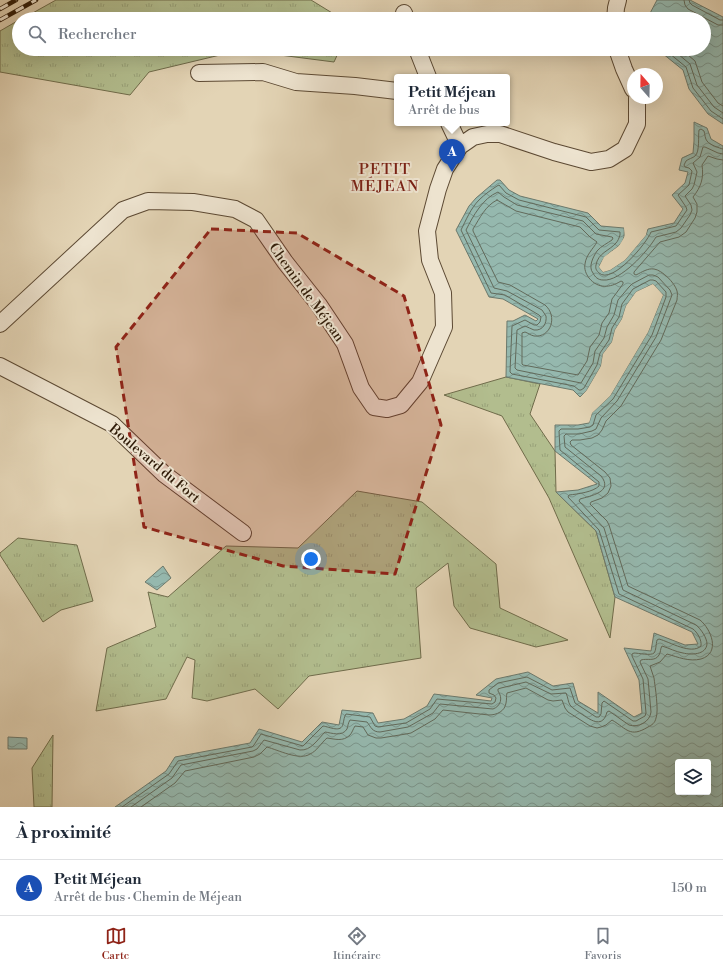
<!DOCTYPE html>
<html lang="fr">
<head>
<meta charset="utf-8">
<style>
  :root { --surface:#fff; --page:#f6f6f7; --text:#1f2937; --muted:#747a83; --line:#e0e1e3; --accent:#8f2418 }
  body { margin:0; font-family:"Libre Bodoni",serif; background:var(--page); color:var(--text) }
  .controls { position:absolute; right:12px; bottom:12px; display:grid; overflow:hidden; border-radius:4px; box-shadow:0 4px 16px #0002 }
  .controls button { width:36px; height:36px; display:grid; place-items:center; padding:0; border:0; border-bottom:1px solid var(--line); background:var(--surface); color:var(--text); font:20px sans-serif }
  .compass { position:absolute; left:627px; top:68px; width:36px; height:36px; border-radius:50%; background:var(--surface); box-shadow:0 4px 16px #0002; rotate:340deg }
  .you { position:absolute; left:311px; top:559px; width:14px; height:14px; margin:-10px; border:3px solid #fff; border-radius:50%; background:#1a73e8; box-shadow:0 0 0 6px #1a73e833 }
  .badge { display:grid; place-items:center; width:26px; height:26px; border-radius:50%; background:var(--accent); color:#fff; font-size:13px; font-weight:700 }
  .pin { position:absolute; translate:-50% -33px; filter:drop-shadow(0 1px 2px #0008) }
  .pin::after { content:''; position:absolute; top:21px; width:14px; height:12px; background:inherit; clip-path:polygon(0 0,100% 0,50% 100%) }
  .popup { position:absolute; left:394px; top:74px; width:116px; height:52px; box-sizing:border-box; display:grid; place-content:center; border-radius:4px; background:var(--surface); filter:drop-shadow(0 1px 3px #0005); font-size:13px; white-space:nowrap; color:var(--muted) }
  .popup b { font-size:15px; color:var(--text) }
  .popup::after { content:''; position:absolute; left:50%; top:100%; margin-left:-8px; border:8px solid transparent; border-top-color:var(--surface) }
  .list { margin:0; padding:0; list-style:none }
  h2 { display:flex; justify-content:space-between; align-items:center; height:52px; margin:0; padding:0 16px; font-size:17px }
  h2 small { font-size:13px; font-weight:400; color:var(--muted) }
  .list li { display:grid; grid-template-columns:26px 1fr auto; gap:12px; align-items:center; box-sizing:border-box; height:56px; padding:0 16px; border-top:1px solid var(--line) }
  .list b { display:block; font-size:15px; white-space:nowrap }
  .list p { margin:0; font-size:13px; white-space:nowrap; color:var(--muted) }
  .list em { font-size:13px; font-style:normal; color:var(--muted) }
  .icon { flex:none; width:22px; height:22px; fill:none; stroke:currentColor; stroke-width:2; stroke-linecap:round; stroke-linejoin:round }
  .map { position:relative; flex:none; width:723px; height:807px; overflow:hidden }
  .search { position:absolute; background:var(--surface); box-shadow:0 4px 16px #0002; left:12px; right:12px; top:12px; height:44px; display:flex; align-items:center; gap:10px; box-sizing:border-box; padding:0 14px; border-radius:22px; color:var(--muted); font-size:15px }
  .sheet { height:108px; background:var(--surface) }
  nav { display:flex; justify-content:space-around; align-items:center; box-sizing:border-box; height:56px; border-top:1px solid var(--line); background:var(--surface); font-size:11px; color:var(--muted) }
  nav a { display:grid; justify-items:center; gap:2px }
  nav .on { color:var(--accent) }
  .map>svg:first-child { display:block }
</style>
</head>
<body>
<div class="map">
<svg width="723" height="807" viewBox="0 0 723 807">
  <defs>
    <pattern id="grass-tufts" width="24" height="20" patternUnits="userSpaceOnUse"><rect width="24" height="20" fill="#b2bd8e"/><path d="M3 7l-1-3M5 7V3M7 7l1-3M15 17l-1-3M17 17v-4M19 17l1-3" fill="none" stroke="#99a279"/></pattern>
    <pattern id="water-waves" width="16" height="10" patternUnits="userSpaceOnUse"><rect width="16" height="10" fill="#95b8ae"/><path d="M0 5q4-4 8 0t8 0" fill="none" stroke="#7a958c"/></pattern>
  </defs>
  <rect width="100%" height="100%" fill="#e3d4b5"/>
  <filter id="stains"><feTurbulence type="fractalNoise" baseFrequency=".005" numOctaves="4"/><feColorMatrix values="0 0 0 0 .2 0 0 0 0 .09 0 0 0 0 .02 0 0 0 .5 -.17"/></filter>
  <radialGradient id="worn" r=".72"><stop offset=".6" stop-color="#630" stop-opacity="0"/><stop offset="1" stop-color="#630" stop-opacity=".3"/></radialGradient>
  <path fill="url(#grass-tufts)" stroke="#706c4b" d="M56,0H311L342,19H22Z
    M19,20V49H340L334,62L241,50L149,72L130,95L0,72V31Z
    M506,377L540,384L530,414L555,451L556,492L596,531L615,597L610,638L549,498L502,416L444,395Z
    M357,491L422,502L496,564L500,608L568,640L536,647L470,628L454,606L448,563L416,588L421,658L309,676L278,709L255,689L207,701L192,698L195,660L187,657L166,699L96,711L107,648L156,627L148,592L168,597L226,546L298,548Z
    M18,538L77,545L93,601L61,610L43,622L0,555V553Z
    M53,735L52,807H34L32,768Z"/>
  <path fill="url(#water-waves)" stroke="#6c796c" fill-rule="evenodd" d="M657,0H690L723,17V124L708,114L689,89L683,70L657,49H704V19H647Z
    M694,122L707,128L711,139L723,146V807H115L166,771L175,757L250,743L259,729L302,742L322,722L339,725L342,710L373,713L378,723L404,719L427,706L434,694L491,701L492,698L476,695L496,679L528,672L553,686L573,683L578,701L598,713V692L634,717L642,713L639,680L624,648L651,651L654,633L685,645L698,644L692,632L615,597L596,531L556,492L578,490L597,484L555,451V425H578L589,423L592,413L610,396L648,332L663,295L653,284L636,292L626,306L622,319L615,330L612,342L603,354L601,366L587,390L580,397L573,390L506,377L507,321H513L525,315L536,321L538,319L503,299L489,297L456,230L469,206L476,198L497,180H500L509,190L520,196L588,213L601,226L624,228C626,246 616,246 606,256C603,258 601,263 599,267L603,272L610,270L625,260L646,235L648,229L674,223L683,209L672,195L685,183L688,172L679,170L682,158L693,153L694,141ZM678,762H708V792H678Z
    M163,566L171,578L157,590L145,582Z
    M8,737L27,738V749H8Z"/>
  <path fill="#e3d4b5" d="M626,227V237L621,247L606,258L602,267L604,269L610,268L623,259L644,234L646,228L647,227L646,235L625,260L610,270L603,272L599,267L604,257L619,246L625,236L624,228Z
    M653,284L663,295L648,332L610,396L592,413L589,423L588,421L591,412L608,395L646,332L660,295L652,286L637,294L627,307L624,320L617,331L614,342L605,355L603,367L589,392L581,399H579L587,390L601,366L603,354L612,342L615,330L622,319L626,306L636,292Z"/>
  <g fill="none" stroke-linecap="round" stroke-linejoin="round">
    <path stroke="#626a5b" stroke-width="1" d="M684,0L685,5L688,9L718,25H723
      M689,0L690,3L692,5L720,20H723
      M664,49L686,67L693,88L711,111L723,119
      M672,49L690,64L697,85L714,107L723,113
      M681,49L695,61L702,82L718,103L723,106
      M497,200L516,211L580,227L590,237L597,242C593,249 586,255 585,264C584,269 586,274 589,278C598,289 610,288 621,281L623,282V284L612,299L609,313L602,323L599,335L590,347L587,361L578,375L523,365L522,364V333L525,332C528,333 530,335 534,336C551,338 558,316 545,305L510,285L498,282L473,231V229C480,218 485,206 497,200Z
      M122,807L169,774L178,761L252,747L254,745L261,734L303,746L323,726C330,727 341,733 343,724C344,720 344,717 346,714L370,717L375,726L378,727L406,723L430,709L437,699L492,704L495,702L496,698L494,695L489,693V690L498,683L527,677L552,690L570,688L575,703L596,717H599L601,714L602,703L604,701L633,721H636L645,716L646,713L643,679L632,656V654L634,653C638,653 651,656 654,653C656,651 656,644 657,640L659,639C670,642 691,655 701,646C702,640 697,632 693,629L619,594L599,530L568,497L569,495C578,494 593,492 599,486V482L560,450L559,431L561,429H578L590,427L593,425L596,415L613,399L652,335L666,297V292L656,281L653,280H650L633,289L622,304L619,317L612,328L609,340L600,353L597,365L584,388L581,390H579L574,386L512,374L510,372L512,326L525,320L534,325H537L540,322L541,317L539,315L505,295L491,293L461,230C466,220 471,208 479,200C485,194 491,190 497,186L499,185L506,193L519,200L586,217L599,230L620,232V235C619,238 618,241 616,243C609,251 598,253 596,265C595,269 597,271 599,273C612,285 647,243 651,232L676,226L687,210L686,207L678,195L689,185L692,171L689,168L685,167L684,165L686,161C688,159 693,158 695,156C700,152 698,136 699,130L701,129L704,131C705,134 705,139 707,141C710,145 719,148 723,149
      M131,807L172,778L181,765L253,751L257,749L264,740L300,750C311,751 318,739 325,732C332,733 342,737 347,729C348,726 348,723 350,720L367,722C371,727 372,732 380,732L408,727L433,713L440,704L493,709C501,706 503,698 498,691V689L501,688L526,682L551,694L566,693C568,697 568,702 570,705C573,709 579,712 583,715C592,721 603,728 607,712L609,711L629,725C638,728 650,722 651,712L648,679L640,662L641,660C647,658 655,662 659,655C661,652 660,649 662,646C669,648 676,652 683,653C691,655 706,655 707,644C707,638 701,629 696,625L623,590L604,528L579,501L580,499C590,496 614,492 601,476L565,447L564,436L566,434H579L592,431L596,429L601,418L617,401L656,337L672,295L670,290L658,277L653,275H649L632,284L629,287L618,300L614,315L607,327L604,338L595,351L593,363L581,383L517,370L515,368L517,330L525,326C528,327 531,329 534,330C543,331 547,323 546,316L542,310L507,291L494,288L466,230C473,216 483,198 498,192L504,197L517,205L583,221L596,234L612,237L613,238L612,240C608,243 601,246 597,251C593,257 588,267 593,273C595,277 598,280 603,280C620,282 648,251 656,237L676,232L681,228L690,215L692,210L691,205L685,196L692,189L694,185L697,172L693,163L700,157L703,147H705L718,153L723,154
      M141,807L175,783L185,771L254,757L260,754L267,747C278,750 300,761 310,754C317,751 321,743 327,738C335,739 343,742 350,735C352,733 353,729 355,726L363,727L368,735L376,738H381L406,734L411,733L435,719L443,710L489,715C497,715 505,711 506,703C507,699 506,696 507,693L526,688L548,700L553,701L562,700L565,708L568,712L590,726L597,728L601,727L606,725L612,720C627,729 630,738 648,727C652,725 655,723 656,718C659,711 655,686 654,678C653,674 651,670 650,666L660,662L667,654C678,657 689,662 701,659C721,653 711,629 700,620L628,586L609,525L607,521L590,504L591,502L602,498L608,493L611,486L610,478L605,472L571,445L570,442L572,440H580L592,438L598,435L602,430L606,421L621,406L661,340L677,300C677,297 678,294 677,291C675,283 662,270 654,269C648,268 642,272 636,275L634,274V272L660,242L679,237L686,232L695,218L697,212V204L693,197C701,187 704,178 702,165L708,156L717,159L723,160"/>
    <defs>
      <path id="street" d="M404,13L406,19
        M615,19L616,8L618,0
        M417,49L428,77
        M617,49L624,69L633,89
        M199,73L263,72L296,82L355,86L397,91
        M449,123L460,146
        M0,324L123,210L148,201L193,202L235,209L256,220L285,262L319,305L345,344L361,388L374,407L387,409L401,405L420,382L444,327L443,293L430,260L427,231L438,189L445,169L460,146L473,137L487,134H500L554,152L591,162L609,159L625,149L637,124V98
        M0,366L112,424L164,474L243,533"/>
    </defs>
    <use href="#street" stroke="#5c4933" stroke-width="18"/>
    <use href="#street" stroke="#ede3cf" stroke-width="16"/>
    <defs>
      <path id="rail" d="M0,9L16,0
        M0,20L36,0"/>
    </defs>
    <use href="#rail" stroke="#2f1b08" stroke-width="4.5"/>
    <use href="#rail" stroke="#ede3cf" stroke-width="3" stroke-dasharray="9" stroke-linecap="butt"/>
  </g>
  <path fill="#8f2418" fill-opacity="0.2" stroke="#8f2418" stroke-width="3" stroke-dasharray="8 5" stroke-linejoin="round" d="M211,229L297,233L404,296L441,425L395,574L283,566L144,527L116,347Z"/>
  <g text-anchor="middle" stroke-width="4" stroke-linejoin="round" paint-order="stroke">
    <g font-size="14" fill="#2f1b08" stroke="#ede3cf">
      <text transform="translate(307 292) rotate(54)" y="5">Chemin de Méjean</text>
      <text transform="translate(155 463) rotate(40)" y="5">Boulevard du Fort</text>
    </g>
    <g font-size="15" letter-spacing="1" fill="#7a1f14" stroke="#ede3cf">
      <text x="385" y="174">PETIT<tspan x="385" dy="17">MÉJEAN</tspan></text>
    </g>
  </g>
  <rect width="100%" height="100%" filter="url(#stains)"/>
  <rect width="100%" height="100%" fill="url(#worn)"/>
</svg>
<div class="controls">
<button><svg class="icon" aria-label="layers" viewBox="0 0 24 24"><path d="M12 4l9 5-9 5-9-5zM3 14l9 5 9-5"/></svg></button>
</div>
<svg class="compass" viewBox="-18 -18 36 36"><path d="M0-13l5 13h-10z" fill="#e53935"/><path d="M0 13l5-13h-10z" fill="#747a83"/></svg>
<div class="you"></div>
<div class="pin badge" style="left:452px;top:172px;background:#1a4fb4">A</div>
<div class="popup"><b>Petit Méjean</b>Arrêt de bus</div>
<div class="search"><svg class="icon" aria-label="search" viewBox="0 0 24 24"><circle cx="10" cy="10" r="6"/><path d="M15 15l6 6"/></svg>Rechercher</div>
</div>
<section class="sheet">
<h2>À proximité<small></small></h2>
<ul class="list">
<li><span class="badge" style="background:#1a4fb4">A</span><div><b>Petit Méjean</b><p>Arrêt de bus · Chemin de Méjean</p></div><em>150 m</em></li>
</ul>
</section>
<nav>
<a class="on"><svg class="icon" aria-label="map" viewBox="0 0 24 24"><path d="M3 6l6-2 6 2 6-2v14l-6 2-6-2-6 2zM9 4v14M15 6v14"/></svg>Carte</a>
<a><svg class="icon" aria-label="directions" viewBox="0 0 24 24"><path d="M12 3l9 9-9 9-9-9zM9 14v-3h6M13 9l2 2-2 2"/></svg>Itinéraire</a>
<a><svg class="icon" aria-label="saved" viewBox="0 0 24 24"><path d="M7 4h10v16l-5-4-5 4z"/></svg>Favoris</a>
</nav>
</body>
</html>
